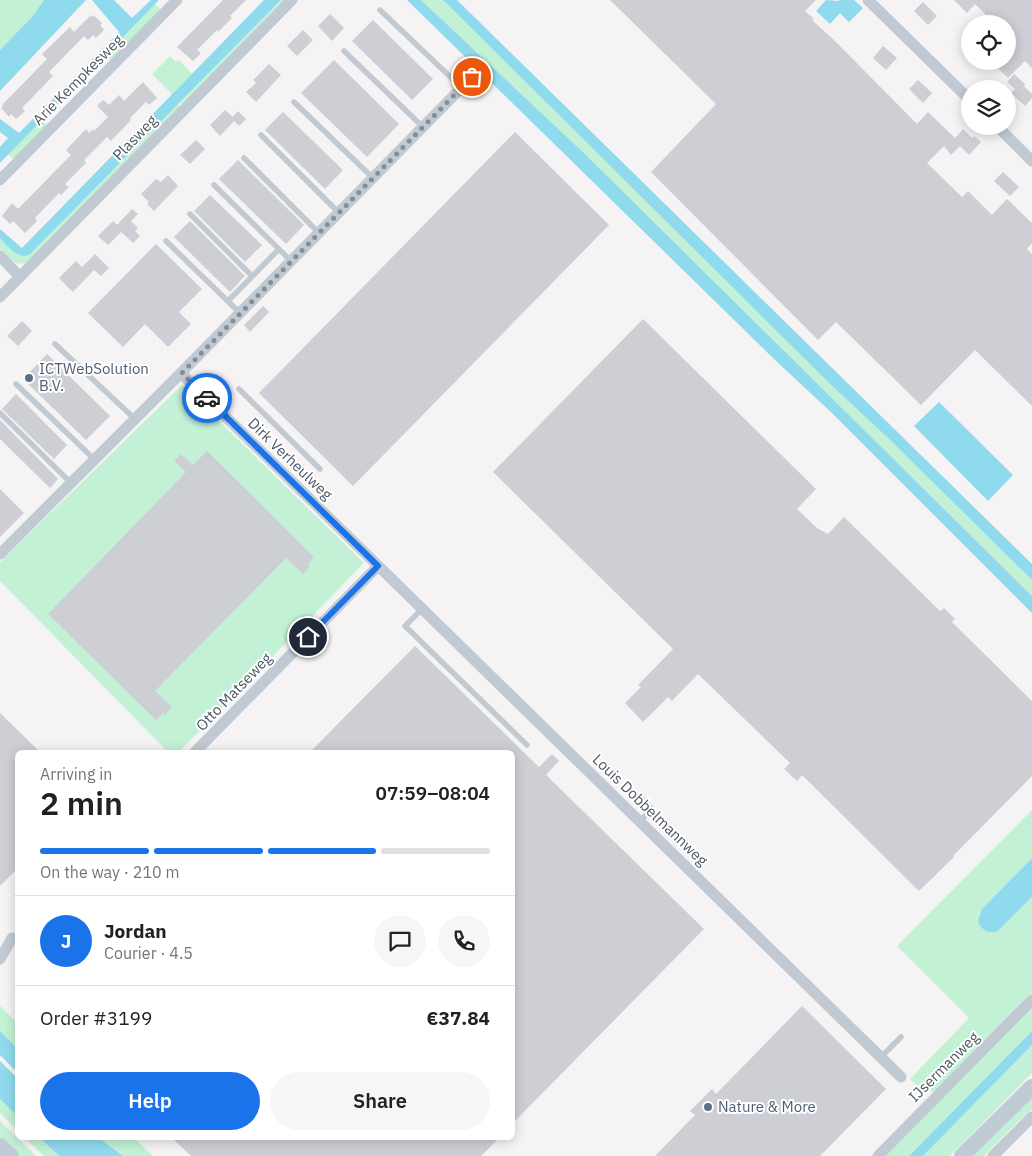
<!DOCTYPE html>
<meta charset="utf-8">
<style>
:root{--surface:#fff;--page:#f6f6f6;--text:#202124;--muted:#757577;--line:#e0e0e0;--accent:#1a73e8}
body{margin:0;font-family:"IBM Plex Sans",sans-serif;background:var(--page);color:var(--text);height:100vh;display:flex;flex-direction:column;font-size:19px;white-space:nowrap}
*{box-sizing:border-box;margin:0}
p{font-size:16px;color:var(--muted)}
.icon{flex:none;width:28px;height:28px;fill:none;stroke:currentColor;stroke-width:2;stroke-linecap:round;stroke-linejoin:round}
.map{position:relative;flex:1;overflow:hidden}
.sheet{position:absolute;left:15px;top:750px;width:500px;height:390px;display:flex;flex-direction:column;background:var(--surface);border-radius:8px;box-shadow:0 2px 12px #0003}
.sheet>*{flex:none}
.fabs{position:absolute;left:961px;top:15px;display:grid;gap:10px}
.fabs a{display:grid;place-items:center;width:55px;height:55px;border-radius:50%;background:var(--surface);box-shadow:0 2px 12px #0003;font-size:25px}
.pin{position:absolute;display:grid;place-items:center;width:42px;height:42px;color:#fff;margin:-21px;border:2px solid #fff;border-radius:50%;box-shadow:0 1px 5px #0007}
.courier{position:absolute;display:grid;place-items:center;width:50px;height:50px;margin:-25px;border:4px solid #1a73e8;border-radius:50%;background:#fff;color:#222;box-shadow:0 1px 6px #0007}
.headline em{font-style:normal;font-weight:600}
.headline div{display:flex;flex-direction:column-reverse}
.headline{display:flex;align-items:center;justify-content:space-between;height:85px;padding:0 25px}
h1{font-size:32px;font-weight:600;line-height:38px}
.bar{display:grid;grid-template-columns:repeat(4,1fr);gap:8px 5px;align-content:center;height:60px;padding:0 25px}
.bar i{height:6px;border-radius:4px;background:var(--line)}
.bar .active{background:var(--accent)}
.bar p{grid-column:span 4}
.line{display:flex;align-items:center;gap:12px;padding:0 25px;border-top:1px solid var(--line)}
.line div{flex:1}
.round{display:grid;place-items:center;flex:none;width:52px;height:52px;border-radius:26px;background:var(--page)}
.cta{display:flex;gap:10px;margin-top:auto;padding:10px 25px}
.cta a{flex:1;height:58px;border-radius:30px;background:var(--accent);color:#fff;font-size:20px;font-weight:600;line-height:58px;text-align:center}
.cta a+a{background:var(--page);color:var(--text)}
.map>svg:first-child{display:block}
</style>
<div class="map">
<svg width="1032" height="1156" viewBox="0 0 1032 1156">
<rect width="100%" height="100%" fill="#f5f3f3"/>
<g fill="#c3f1d5">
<path d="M0,0H44L32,17L0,50Z"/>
<path d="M281,0H287L183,106L180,103Z"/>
<path d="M421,0H443L829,383L888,438L1032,580V596L585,154Z"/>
<path d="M155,4L161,10L111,61L105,55Z"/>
<path d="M170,56L176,62L179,60L192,74L172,94L152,74Z"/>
<path d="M178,104L181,107L29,262C15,268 9,258 0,249V238L19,255L35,249Z"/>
<path d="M42,120L48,126L14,160L8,154Z"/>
<path d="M182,385L364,563L179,752H168L0,581V562Z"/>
<path d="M1032,810V858L981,910L978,917L998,931L1032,897V994L939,1089C926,1096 919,1088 910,1079L969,1018L897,946Z"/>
<path d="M0,1006L17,1023V1048L0,1031Z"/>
<path d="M1032,1006V1031L909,1156H884Z"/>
<path d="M1032,1045V1073L950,1156H923Z"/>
<path d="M1032,1091V1110L1022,1118L984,1156H968Z"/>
<path d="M0,1099L17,1116V1130L0,1113Z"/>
<path d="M0,1121L36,1156H19L0,1137Z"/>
<path d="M25,1138H40L59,1156H44Z"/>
<path d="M99,1138H134L153,1156H123Z"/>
</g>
<g fill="#90daee">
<path d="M44,0H86L0,91V50L32,17Z"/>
<path d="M92,0H114L132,18L151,0H159L0,163V147L8,138L0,132V119L19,133L119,32Z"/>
<path d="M264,0H281L30,254C18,261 8,246 0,238V229L22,248Z"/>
<path d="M407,0H421L585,154L1032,596V613L834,415L775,360Z"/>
<path d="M443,0H457L1032,564V580L888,438L829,383Z"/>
<path d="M826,0L838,1L840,0H854L863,8L849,22L840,13L830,24L816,11Z"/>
<path d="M939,402L1013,475L988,501L914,426Z"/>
<path d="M1032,858V897L998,931C988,934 981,930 978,921L981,910Z"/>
<path d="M0,1031L17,1048V1072L0,1055Z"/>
<path d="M1032,1031V1045L923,1156H909Z"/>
<path d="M0,1061L17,1078V1116L0,1099Z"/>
<path d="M40,1138H99L123,1156H59Z"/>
</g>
<g fill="#cdcfd5">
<path d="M223,0H246L230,16L232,18L218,32L217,30L197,50L201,53L193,61L177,47Z"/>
<path d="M610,0H816L805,11L814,19L812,20L834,40L917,124L928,112L955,138L963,129L972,138L974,136L981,142L969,155L960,146L951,155L944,146L927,163L962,197L968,191L992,215L1007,199L1032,223V243L1027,249L1032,254V406L975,350L921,405L836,322L818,340L651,172L716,104Z"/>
<path d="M954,0H1032V68L1025,61L1008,78L990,61H1008V24H995L975,4L967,13Z"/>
<path d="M923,2L937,16L928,25L914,11Z"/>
<path d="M330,14L344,28L332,41L318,26Z"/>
<path d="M93,15L102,23L100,25L104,30L96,38L93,35L88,40L84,36L49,72L53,76L22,108L25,111L16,119L11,114L9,117L1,108L3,106L2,105L47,59L42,54L70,27L74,32L90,16L91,17Z"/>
<path d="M373,20L433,79L412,100L352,41Z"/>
<path d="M303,30L313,40L297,56L287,46Z"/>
<path d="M883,46L897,58L886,70L873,58Z"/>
<path d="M334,60L399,124L367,157L301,93Z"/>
<path d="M269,64L281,75L256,102L246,92L256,83L253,80Z"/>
<path d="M1014,74L1025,84L1024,86L1032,94V98L1025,106L1011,93L1015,89L1007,82Z"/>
<path d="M918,80L932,93L923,103L909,89Z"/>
<path d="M143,82L157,98L149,105L146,102L130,118L131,120L111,141L107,137L84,160L86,163L65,184L69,187L61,195L59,193L35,218L37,221L25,233L13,221L10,224L2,216L12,203L18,209L63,163L71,155L66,150L86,129L89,133L93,129L94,131L108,117L97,106L103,100L109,105L119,95L124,101Z"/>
<path d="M225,110L233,117L238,111L246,119L239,126L234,121L220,136L210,125Z"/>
<path d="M283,112L343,170L325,189L265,130Z"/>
<path d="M515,132L609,225L353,486L259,393Z"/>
<path d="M196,140L205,149L190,164L180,155Z"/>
<path d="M238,160L304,225L286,244L219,179Z"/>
<path d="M1003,172L1019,187L1010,196L994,181Z"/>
<path d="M168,175L178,186L154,211L147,204L149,202L141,194L156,179L161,182Z"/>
<path d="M210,195L262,245L245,262L194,211Z"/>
<path d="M132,209L138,214L131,221L138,228L135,231L140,236L133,243L121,232L108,245L98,236L113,221L117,225Z"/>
<path d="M190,221L245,276L230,292L174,237Z"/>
<path d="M156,244L202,289L179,312L191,324L168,347L145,324L123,347L88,313Z"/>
<path d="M95,254L109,268L101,276L94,270L73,292L59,278L76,261L82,267Z"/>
<path d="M263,306L269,312L250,332L244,325Z"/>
<path d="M643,319L816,489L797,509L817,528L828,534L844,517L940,611L944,608L955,619L952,622L1032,701V776L953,856L954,857L919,891L802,775L797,781L784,769L790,763L698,674L672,701L668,697L643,722L625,703L641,687L638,685L673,649L493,472Z"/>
<path d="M22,321L32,331L18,346L7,336Z"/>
<path d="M47,354L110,416L86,440L23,379Z"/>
<path d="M16,394L67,445L54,459L2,409Z"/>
<path d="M0,420L58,479L50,488L0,439Z"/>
<path d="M207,451L314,557L308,564L310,566L303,574L286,558L155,691L172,707L165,715L163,713L156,720L48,614L186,472L174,461L181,454L193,465Z"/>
<path d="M0,489L24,513L0,537Z"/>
<path d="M415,646L539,767L552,754L559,761L546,775L704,929L512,1124V752H310Z"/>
<path d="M0,713L40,752H18V868L0,886Z"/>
<path d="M802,1006L886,1089L820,1156H655L695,1115L690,1111L712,1089L716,1094Z"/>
<path d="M172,1138H499L481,1156H191Z"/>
</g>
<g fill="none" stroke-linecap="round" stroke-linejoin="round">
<g stroke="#c1cad2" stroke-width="5.5">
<path d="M380,10L462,88"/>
<path d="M344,51L423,127"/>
<path d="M294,102L373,178"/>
<path d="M261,135L339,213"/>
<path d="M244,158L319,233"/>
<path d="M214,185L291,261"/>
<path d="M190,214L252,276"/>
<path d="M166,241L240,313"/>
<path d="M228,301L279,249"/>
<path d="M55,344L135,419"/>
<path d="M16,384L95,460"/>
<path d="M239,389L320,469"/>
<path d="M0,413L71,483"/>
<path d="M422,609L405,626L527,745"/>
<path d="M639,796L651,808L640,822"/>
<path d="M881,1057L901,1037"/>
</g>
<g stroke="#c1cad2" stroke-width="11">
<path d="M868,0L970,100"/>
<path d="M997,126L1032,161"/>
<path d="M0,180L177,0"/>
<path d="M0,256L20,277"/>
<path d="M0,297L292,0"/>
<path d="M181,373L901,1077"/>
<path d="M0,554L181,373L472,77"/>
<path d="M195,752L378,566"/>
<path d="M0,959L12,938"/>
<path d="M878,1156L1032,1000"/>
<path d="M993,1156L1032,1117"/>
</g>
<g stroke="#c1cbd6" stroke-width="16">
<path d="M0,1146L11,1156"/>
<path d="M962,1156L1032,1087"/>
</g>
</g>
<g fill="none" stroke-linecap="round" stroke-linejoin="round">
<path stroke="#868d94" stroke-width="5" stroke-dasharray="0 9" d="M207,398L182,373L472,77"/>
<path stroke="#1a73e8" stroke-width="6" d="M207,398L378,566L308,637"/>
</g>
<g fill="#5c6f8a" stroke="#fff" stroke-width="2">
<circle cx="29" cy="378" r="5"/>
<circle cx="708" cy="1107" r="5"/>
</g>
<g text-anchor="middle" stroke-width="4" stroke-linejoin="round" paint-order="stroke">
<g font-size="15" fill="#4a5661" stroke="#fff">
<text transform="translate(78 80) rotate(-45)" y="5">Arie Kempkesweg</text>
<text transform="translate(135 138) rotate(-46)" y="5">Plasweg</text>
<text transform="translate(290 459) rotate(44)" y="5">Dirk Verheulweg</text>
<text transform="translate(234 692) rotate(-46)" y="5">Otto Matseweg</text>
<text transform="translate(650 810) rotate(44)" y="5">Louis Dobbelmannweg</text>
<text transform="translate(944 1067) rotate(-45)" y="5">IJsermanweg</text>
</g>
<g font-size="15" fill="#4e5e75" stroke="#fff" text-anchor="start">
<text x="39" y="374">ICTWebSolution<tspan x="39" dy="17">B.V.</tspan></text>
<text x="718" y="1112">Nature &amp; More</text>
</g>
</g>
</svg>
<div class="fabs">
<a><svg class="icon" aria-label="locate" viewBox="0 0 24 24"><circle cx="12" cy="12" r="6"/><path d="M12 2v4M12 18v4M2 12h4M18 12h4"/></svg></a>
<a><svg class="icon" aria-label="layers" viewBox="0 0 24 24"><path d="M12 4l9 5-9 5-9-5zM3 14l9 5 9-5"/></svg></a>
</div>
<div class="pin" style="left:472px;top:77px;background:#ea580c"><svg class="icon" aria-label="bag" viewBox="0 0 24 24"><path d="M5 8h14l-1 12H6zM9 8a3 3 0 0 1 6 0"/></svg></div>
<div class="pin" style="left:308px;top:637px;background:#1f2937"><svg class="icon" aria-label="home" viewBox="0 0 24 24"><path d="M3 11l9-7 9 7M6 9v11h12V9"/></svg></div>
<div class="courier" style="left:207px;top:398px"><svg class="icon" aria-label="car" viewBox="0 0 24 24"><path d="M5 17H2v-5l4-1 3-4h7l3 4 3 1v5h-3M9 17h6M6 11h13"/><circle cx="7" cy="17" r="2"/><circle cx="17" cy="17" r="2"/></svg></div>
<section class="sheet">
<div class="headline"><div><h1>2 min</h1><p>Arriving in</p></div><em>07:59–08:04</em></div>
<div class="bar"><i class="active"></i><i class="active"></i><i class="active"></i><i></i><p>On the way · 210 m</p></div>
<div class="line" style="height:90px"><b class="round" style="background:var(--accent);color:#fff">J</b><div><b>Jordan</b><p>Courier · 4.5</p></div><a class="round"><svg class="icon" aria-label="chat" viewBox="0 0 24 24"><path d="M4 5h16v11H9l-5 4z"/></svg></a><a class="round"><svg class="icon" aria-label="phone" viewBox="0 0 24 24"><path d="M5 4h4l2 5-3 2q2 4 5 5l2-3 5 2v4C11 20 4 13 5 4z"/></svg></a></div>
<div class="line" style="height:65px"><div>Order #3199</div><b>€37.84</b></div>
<div class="cta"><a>Help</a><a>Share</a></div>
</section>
</div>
